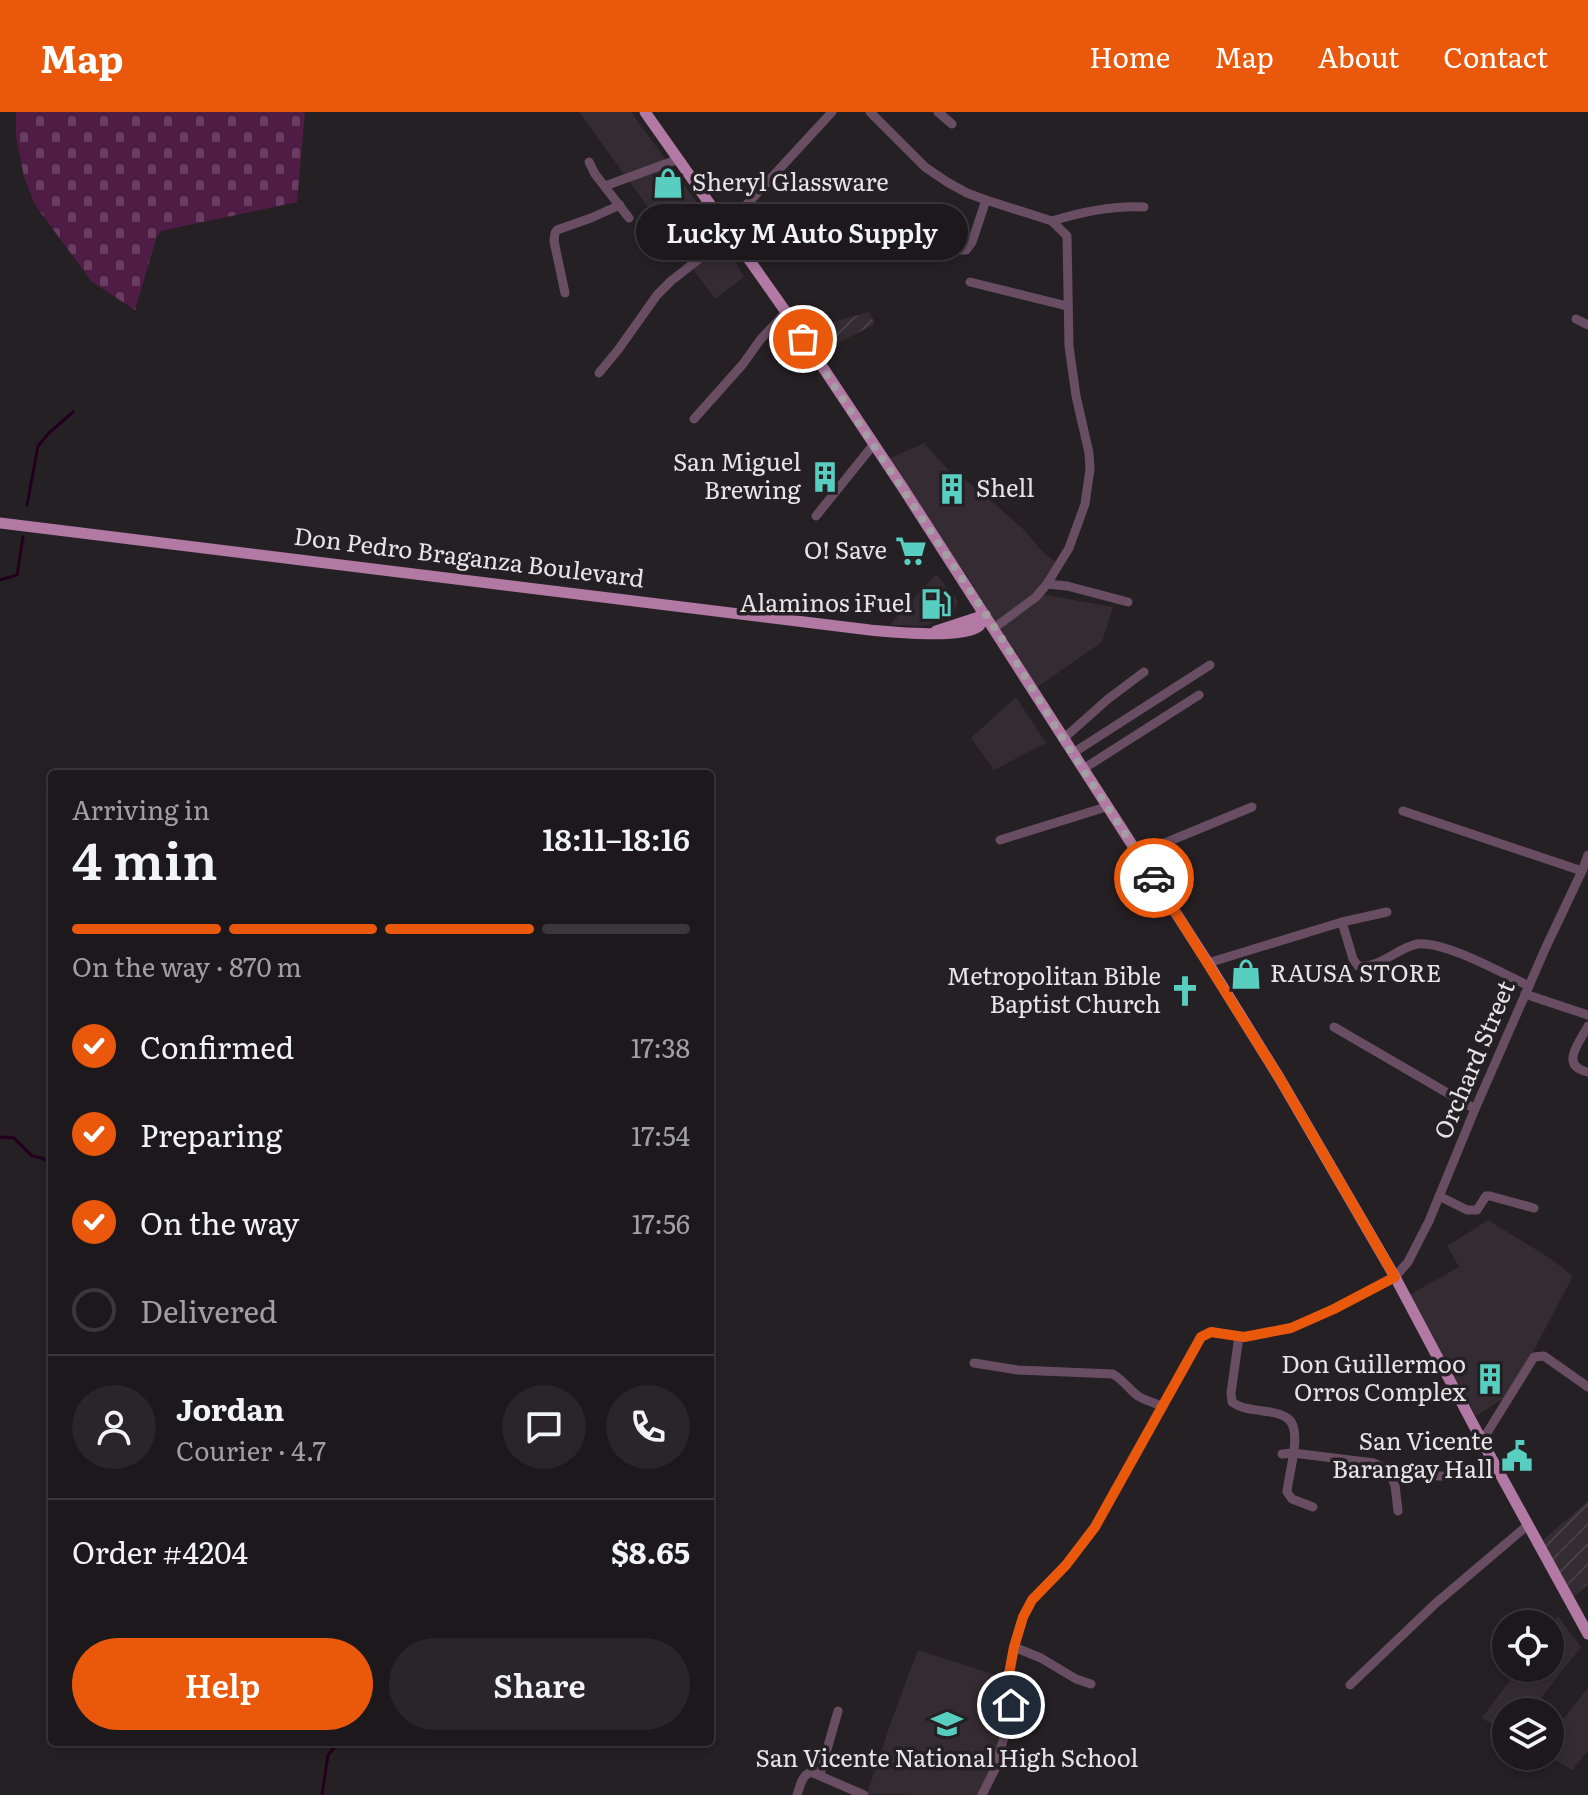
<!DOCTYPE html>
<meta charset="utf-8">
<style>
:root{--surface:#1c181b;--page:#292528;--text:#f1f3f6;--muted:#a0a0a3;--line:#3a373a;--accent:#ea580c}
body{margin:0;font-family:Literata,serif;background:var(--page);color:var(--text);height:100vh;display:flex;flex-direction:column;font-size:30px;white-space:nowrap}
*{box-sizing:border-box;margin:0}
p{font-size:26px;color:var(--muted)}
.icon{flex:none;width:44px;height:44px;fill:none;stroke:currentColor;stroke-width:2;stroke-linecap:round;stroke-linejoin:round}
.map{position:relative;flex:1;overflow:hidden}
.side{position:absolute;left:48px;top:658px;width:666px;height:976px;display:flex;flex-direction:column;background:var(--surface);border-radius:8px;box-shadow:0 4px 12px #0003,0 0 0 2px var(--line)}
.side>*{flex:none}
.fabs{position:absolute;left:1492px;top:1498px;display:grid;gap:16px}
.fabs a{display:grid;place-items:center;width:72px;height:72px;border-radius:50%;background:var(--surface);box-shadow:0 4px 12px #0003,0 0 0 2px var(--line);font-size:40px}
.pin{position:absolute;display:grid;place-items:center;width:68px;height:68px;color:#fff;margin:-34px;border:4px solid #fff;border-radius:50%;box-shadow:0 2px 8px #0007}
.courier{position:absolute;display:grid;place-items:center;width:80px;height:80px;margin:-40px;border:6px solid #ea580c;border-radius:50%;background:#fff;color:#222;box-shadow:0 2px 10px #0007}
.bubble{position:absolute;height:56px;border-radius:28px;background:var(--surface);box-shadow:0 4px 12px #0003,0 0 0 2px var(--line);font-size:26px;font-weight:600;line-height:56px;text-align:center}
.summary em{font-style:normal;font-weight:600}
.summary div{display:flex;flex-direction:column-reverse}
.summary{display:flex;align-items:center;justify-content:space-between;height:136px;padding:0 24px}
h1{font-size:52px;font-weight:600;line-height:60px}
.bar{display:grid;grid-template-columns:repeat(4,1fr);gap:12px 8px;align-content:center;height:96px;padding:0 24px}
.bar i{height:10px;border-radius:6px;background:var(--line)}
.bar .selected{background:var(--accent)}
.bar p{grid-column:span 4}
.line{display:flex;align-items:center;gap:20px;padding:0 24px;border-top:2px solid var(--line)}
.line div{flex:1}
.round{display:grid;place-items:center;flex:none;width:84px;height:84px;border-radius:42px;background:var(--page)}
ol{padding:0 24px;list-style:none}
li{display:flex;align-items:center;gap:24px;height:88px}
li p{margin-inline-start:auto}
li .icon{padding:8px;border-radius:50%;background:var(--accent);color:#fff;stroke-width:4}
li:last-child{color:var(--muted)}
li i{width:44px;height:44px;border:4px solid var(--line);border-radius:50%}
.primary-button{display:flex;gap:16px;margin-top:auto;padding:16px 24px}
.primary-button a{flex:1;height:92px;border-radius:48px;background:var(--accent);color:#fff;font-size:32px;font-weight:600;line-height:92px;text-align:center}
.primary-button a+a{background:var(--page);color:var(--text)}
header{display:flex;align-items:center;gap:48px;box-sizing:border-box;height:112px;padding:0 40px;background:var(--accent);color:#fff}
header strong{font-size:38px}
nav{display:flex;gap:44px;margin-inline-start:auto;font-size:28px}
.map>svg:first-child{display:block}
</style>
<header>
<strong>Map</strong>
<nav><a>Home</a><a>Map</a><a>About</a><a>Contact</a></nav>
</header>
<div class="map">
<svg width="1588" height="1683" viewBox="0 0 1588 1683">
<defs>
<pattern id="industrial-furrows" width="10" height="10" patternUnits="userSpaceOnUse" patternTransform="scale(2)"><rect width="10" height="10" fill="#342c32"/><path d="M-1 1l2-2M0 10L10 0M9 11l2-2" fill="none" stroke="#484046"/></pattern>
<pattern id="cemetery-stones" width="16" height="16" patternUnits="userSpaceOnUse" patternTransform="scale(2)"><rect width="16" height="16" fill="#4f1c46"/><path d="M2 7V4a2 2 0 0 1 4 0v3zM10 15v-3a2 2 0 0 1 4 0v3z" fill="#683d61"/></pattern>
</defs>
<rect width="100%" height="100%" fill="#252024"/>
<g fill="#342c32">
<path d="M579,0H631L719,121L744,165L715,187Z"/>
<path d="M924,331L954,364L958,362L997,394L1022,416L1044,441L1056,450L1041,476L1045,483L1113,495L1102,530L1036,576L964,459L942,430L917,387L888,347Z"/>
<path d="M936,462L958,489L956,496L952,502L946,507L923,514L890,513Z"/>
<path d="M1016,585L1046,631L994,658L971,626Z"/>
<path d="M1488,1108L1551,1147L1573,1164L1525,1255L1504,1286L1476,1304L1409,1183L1459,1155L1447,1134Z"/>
<path d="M1558,1504L1581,1535L1530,1600H1506V1621L1482,1606L1519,1556H1550V1515Z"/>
<path d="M918,1538L999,1564L1006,1568L1007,1583L1004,1613L987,1666L979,1683L867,1682L891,1610Z"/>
<path d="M1588,1576V1639L1572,1658L1549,1644L1550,1624Z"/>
</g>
<g fill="url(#industrial-furrows)">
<path d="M869,200L875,212L822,239L810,216Z"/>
<path d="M1588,1389V1472L1572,1486L1542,1429Z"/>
</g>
<path fill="url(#cemetery-stones)" d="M16,0H305L297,90L161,119L157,124L135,198L92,170L35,93L24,65L16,24Z"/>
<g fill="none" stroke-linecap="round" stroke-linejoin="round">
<g stroke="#22001d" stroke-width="3">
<path d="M27,393L38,334L49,321L73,300"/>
<path d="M0,468L17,463L23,425"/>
<path d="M0,1025L14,1026L32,1044L42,1046L52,1052"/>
<path d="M322,1683L328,1643L339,1630"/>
</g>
<g stroke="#694e63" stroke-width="9">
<path d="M870,0L925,55L947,70L967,81L986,88L1052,109L1067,124L1069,234L1076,284L1089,341L1090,357L1085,392L1069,436L1047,472L1036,485L994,516"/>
<path d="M938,0L952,12"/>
<path d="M589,50L595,62L629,106"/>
<path d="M605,74L679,47"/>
<path d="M1052,109C1081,100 1113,93 1144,95"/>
<path d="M726,115L832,0"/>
<path d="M930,130L957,138H966L972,130L986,88"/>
<path d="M970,170L1067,194"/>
<path d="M565,181L554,129L555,121L557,118L591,106L620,93"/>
<path d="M1576,207L1588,213"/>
<path d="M599,261L618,238L657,183L671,169L731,122"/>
<path d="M694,307L743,252L760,228L786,200"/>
<path d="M816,404L874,332"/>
<path d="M1047,472L1067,474L1128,490"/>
<path d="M1063,627L1108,587L1144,560"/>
<path d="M1073,641L1210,553"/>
<path d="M1083,657L1199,583"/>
<path d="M1403,699L1582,759"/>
<path d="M1000,728L1106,695"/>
<path d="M1138,742L1252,695"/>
<path d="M1342,810L1353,847L1358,854C1379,857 1397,836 1417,832C1443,828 1504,862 1529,874"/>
<path d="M1208,851L1342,810L1387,800"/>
<path d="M1525,882L1588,903"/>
<path d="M1588,914C1579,931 1559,954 1588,960"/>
<path d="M1334,915L1475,997"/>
<path d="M1439,1084L1467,1098H1477L1486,1084H1490L1534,1096"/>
<path d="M1239,1224L1231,1281L1232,1290C1241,1297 1252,1297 1263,1299C1270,1300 1281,1301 1287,1306C1304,1316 1288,1363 1287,1380L1292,1387L1313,1395"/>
<path d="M974,1251L1018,1258L1113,1262C1123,1268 1129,1277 1138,1284C1146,1289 1154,1291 1163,1294"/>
<path d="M1482,1329L1534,1245L1544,1244L1588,1275"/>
<path d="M1282,1342L1293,1341L1374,1351L1388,1358L1439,1364H1459L1498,1358"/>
<path d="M1388,1358L1395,1373L1398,1399"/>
<path d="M1014,1535L1041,1546L1076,1567L1091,1572"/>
<path d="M1350,1573L1436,1491L1528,1413"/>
<path d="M820,1662L838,1599"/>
<path d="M797,1683C800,1674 802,1663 811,1660L864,1683"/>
<path d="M982,1683L995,1657L1008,1611L1011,1593L1009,1562L1014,1535L1023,1505L1032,1488L1066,1453L1095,1415L1201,1225L1211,1220L1244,1225L1291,1216L1334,1197L1395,1165L1408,1150L1429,1109L1475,997L1546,835L1582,759L1588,743"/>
</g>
<g stroke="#b179a4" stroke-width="11">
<path d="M645,0L786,200L903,376L1208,851L1280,967L1395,1165L1482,1329L1588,1522"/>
<path d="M0,411L870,518C892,520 964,527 979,514C981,512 984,506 985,503"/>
<path d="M936,519L985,503"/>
</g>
</g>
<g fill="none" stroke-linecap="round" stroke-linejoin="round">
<path stroke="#a39fa2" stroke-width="8" stroke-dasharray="0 14.4" d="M803,227L1000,524L1063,627L1154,766"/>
<path stroke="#ea580c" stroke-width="10" d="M1011,1593L1009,1562L1014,1535L1023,1505L1032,1488L1066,1453L1095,1415L1201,1225L1211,1220L1244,1225L1291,1216L1334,1197L1395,1165L1280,967L1154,766"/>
</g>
<defs>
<symbol id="shop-bare" viewBox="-9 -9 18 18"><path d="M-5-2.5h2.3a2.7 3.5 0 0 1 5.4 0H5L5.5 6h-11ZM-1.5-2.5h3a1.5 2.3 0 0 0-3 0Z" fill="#58cec0" stroke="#252024" stroke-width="2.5" paint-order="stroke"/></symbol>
<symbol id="building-bare" viewBox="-9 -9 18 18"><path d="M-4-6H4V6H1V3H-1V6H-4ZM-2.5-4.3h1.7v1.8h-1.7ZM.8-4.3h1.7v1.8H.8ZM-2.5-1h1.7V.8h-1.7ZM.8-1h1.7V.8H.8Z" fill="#58cec0" stroke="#252024" stroke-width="2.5" paint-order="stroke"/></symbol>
<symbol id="supermarket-bare" viewBox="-9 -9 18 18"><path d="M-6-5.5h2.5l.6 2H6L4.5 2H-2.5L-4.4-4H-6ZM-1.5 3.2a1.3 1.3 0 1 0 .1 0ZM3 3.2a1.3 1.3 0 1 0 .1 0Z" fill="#58cec0" stroke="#252024" stroke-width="2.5" paint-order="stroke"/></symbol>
<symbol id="fuel-bare" viewBox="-9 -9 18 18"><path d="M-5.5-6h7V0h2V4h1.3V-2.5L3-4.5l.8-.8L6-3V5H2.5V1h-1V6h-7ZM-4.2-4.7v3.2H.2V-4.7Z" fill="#58cec0" stroke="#252024" stroke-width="2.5" paint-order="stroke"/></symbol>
<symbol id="church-bare" viewBox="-9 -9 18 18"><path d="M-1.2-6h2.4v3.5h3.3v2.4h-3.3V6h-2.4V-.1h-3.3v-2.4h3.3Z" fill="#58cec0" stroke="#252024" stroke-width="2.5" paint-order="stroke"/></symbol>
<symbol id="civic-bare" viewBox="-9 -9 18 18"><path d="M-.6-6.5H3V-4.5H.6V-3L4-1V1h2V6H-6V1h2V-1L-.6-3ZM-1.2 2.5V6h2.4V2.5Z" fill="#58cec0" stroke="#252024" stroke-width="2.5" paint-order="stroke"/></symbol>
<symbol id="school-bare" viewBox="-9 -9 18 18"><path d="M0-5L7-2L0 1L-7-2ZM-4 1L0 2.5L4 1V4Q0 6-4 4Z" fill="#58cec0" stroke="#252024" stroke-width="2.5" paint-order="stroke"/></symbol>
</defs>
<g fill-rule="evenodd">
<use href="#shop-bare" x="646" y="49" width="44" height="44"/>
<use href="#building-bare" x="803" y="343" width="44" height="44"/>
<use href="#building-bare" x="930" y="355" width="44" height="44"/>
<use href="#supermarket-bare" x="889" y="417" width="44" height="44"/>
<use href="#fuel-bare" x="914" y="470" width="44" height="44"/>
<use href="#shop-bare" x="1224" y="840" width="44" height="44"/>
<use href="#church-bare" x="1163" y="857" width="44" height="44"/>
<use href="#building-bare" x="1468" y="1245" width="44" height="44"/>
<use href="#civic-bare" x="1495" y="1322" width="44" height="44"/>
<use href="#school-bare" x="925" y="1590" width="44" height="44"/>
</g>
<g text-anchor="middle" stroke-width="7" stroke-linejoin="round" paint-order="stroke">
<g font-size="24" fill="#e7e4e6" stroke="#252024" text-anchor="end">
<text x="692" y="79" text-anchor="start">Sheryl Glassware</text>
<text x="801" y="359">San Miguel<tspan x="801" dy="28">Brewing</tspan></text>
<text x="976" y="385" text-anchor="start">Shell</text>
<text x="887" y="447">O! Save</text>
<text x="912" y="500">Alaminos iFuel</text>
<text x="1270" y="870" text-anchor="start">RAUSA STORE</text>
<text x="1161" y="873">Metropolitan Bible<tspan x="1161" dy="28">Baptist Church</tspan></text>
<text x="1466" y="1261">Don Guillermoo<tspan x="1466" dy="28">Orros Complex</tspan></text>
<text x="1493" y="1338">San Vicente<tspan x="1493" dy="28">Barangay Hall</tspan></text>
<text x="947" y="1655" text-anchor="middle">San Vicente National High School</text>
</g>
<g font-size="24" fill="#e7e4e6" stroke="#252024">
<text transform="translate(469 446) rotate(7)" y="8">Don Pedro Braganza Boulevard</text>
<text transform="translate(1475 948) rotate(-67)" y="8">Orchard Street</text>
</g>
</g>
</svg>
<div class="fabs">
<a><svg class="icon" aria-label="locate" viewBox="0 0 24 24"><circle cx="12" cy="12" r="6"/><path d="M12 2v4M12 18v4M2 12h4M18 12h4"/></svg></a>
<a><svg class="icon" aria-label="layers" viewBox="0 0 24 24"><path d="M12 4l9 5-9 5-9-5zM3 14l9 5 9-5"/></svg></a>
</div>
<div class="pin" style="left:803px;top:227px;background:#ea580c"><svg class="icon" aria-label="bag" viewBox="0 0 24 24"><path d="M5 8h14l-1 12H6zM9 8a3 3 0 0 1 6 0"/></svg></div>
<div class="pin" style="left:1011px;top:1593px;background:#1f2937"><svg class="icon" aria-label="home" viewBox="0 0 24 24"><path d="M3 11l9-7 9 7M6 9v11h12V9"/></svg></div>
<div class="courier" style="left:1154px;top:766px"><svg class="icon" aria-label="car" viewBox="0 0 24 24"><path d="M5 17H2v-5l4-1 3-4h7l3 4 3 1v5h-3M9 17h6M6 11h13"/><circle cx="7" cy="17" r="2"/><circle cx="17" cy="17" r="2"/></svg></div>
<div class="bubble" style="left:636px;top:92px;width:332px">Lucky M Auto Supply</div>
<section class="side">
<div class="summary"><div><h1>4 min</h1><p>Arriving in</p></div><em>18:11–18:16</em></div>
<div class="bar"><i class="selected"></i><i class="selected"></i><i class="selected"></i><i></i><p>On the way · 870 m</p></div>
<ol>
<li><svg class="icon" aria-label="check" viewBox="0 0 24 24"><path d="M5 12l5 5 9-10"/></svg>Confirmed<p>17:38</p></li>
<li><svg class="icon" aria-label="check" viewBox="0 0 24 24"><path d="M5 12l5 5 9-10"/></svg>Preparing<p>17:54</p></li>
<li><svg class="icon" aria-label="check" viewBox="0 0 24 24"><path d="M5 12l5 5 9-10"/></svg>On the way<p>17:56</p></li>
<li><i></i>Delivered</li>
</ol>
<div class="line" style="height:144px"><a class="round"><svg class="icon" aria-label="person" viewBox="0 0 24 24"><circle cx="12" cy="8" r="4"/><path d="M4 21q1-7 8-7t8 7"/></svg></a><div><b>Jordan</b><p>Courier · 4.7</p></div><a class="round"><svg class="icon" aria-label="chat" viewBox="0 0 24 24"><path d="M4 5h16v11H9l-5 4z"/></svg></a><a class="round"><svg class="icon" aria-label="phone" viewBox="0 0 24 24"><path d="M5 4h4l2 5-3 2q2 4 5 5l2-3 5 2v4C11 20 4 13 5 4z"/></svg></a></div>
<div class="line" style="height:104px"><div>Order #4204</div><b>$8.65</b></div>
<div class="primary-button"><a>Help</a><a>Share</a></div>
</section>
</div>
